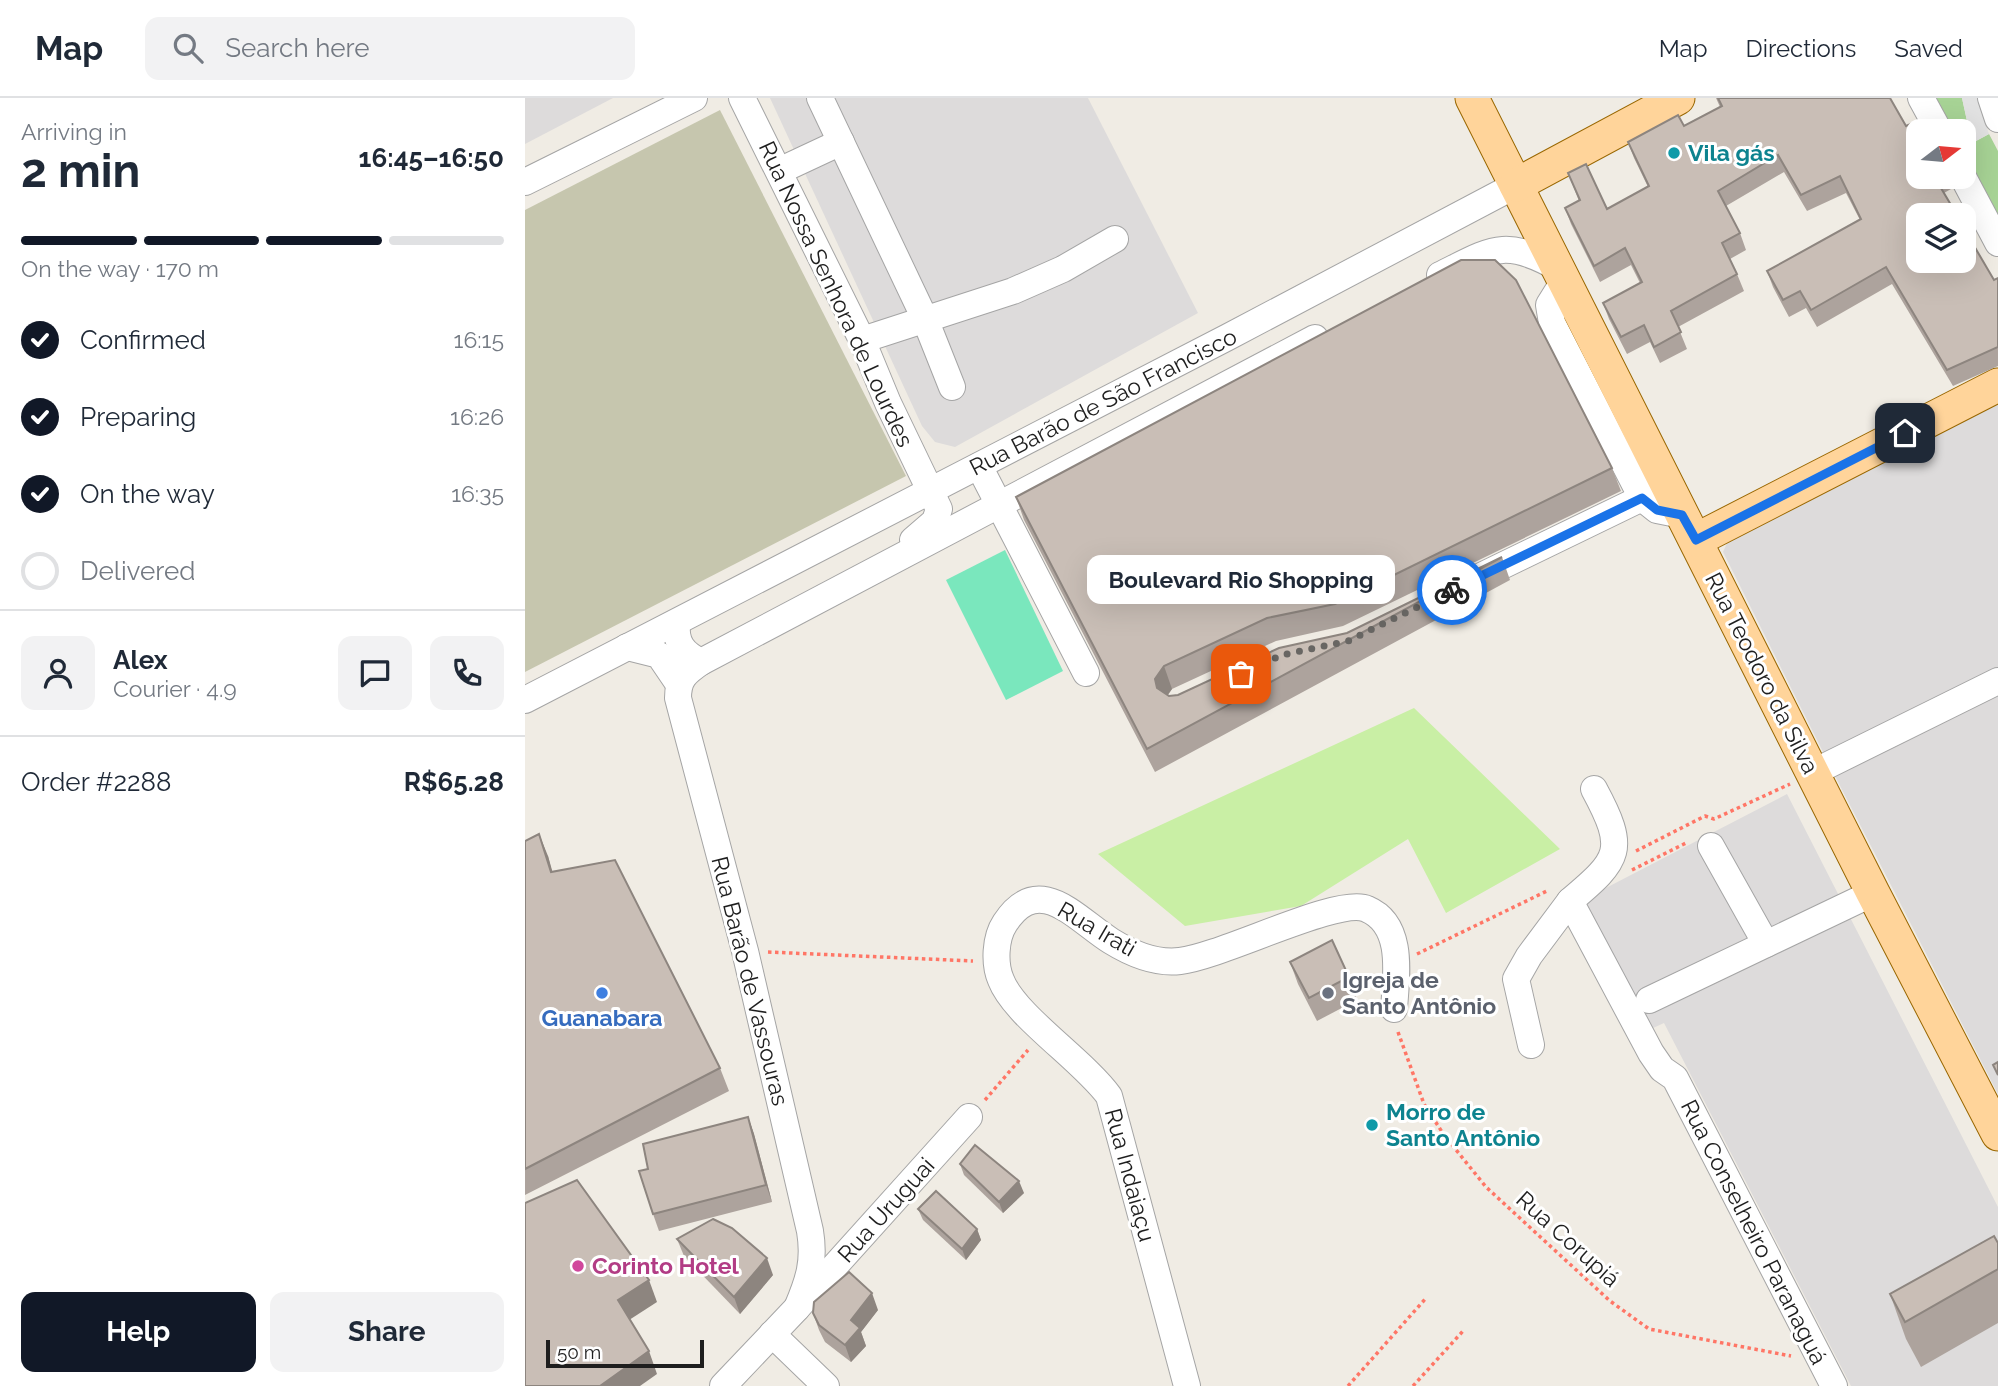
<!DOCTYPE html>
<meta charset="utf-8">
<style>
:root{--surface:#fff;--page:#f2f2f3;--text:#1f2937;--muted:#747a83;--line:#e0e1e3;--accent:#111827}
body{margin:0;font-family:Raleway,sans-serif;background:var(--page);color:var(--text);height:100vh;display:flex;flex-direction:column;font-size:26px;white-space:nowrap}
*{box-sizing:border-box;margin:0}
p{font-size:23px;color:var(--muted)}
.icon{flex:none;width:38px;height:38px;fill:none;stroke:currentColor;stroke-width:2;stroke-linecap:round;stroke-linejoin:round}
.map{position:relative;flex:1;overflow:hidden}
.panel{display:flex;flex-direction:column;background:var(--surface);width:525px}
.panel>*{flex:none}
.needle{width:46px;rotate:74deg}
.controls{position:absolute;left:1381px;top:21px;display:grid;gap:14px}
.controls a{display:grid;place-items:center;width:70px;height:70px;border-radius:14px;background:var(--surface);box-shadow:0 7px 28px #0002;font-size:35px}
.scale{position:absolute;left:21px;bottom:18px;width:158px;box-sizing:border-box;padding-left:7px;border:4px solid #1e1e1e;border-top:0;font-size:19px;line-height:24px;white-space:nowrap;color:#1e1e1e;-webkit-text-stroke:5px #fff;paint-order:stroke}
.pin{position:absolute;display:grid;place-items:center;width:60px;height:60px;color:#fff;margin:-30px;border-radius:14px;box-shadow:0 4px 10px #0006}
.courier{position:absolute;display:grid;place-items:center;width:70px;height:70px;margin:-35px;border:5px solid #1a73e8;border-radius:50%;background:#fff;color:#222;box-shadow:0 2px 9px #0007}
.bubble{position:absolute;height:49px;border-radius:14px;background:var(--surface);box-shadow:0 7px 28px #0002;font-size:23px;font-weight:700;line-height:49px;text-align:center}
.head em{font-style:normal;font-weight:700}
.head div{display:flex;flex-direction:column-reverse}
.head{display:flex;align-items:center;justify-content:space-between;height:119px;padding:0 21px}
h1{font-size:46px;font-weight:700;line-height:52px}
.bar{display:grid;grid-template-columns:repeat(4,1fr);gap:10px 7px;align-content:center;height:84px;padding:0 21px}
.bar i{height:9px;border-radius:5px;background:var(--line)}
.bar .active{background:var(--accent)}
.bar p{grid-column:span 4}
.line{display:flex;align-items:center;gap:18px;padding:0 21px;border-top:2px solid var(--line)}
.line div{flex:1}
.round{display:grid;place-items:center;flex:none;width:74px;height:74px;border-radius:14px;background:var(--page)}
ol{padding:0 21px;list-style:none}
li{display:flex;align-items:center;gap:21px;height:77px}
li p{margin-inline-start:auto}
li .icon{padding:7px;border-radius:50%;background:var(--accent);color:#fff;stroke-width:4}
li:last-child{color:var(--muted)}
li i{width:38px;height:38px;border:4px solid var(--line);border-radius:50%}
.cta{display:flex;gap:14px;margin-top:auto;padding:14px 21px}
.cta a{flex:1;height:80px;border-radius:14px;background:var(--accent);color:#fff;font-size:28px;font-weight:700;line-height:80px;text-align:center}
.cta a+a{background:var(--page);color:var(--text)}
header{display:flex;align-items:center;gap:42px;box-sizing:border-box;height:98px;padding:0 35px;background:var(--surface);border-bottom:2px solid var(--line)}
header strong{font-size:33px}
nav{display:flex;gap:38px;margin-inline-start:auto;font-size:24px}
.search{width:490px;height:63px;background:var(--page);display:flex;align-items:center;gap:18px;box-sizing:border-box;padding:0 24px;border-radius:14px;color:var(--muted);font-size:26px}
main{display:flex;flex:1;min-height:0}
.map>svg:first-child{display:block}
</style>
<header>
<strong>Map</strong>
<div class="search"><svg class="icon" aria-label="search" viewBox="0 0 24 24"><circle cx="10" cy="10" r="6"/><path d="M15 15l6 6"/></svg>Search here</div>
<nav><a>Map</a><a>Directions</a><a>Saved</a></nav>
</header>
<main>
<section class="panel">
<div class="head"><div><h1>2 min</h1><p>Arriving in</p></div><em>16:45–16:50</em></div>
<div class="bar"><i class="active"></i><i class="active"></i><i class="active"></i><i></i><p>On the way · 170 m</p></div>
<ol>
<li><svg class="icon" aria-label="check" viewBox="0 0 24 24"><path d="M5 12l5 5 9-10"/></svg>Confirmed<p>16:15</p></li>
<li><svg class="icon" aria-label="check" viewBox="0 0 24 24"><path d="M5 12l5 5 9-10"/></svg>Preparing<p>16:26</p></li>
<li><svg class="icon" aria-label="check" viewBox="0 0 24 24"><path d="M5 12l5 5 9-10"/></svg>On the way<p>16:35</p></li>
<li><i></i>Delivered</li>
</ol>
<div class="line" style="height:126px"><a class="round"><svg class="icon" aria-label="person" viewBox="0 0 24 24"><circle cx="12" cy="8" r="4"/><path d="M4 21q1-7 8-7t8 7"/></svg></a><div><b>Alex</b><p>Courier · 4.9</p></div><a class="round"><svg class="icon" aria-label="chat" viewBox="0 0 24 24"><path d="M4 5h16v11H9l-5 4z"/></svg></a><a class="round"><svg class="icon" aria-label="phone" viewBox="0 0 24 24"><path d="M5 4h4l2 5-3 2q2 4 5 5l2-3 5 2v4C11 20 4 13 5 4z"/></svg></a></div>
<div class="line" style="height:91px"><div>Order #2288</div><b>R$65.28</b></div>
<div class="cta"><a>Help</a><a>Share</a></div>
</section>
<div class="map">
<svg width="1473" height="1288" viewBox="0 0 1473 1288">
<rect width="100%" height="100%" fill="#f0ece4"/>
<g fill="#dddbdb">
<path d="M0,0H88L0,46Z"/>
<path d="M245,0H563L673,215L430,349L410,344L397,328Z"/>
<path d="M1473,301V571L1299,656L1198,454L1202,445Z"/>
<path d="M1473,594V996L1309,676Z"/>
<path d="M1262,696L1473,1109V1288H1326L1139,925L1115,936L1048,807Z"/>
</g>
<path fill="#c6c6ae" d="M195,12L381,378L0,574V112Z"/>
<path fill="#c9efa5" d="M889,610L1035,751L921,815L883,741L776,808L660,828L573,756Z"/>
<path fill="#a7d395" d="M1403,0H1437L1442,23L1451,43L1464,36L1473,53V130L1439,66L1438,33H1421Z"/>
<path fill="#7ae7bd" d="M480,452L538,573L481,602L421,482Z"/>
<path fill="#e2e2e2" d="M1437,0H1452L1464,36L1451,43L1442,23Z"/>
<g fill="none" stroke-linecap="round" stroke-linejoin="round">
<defs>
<g id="minor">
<path d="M217,0L337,242L363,305L414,411L410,423L388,442"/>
<path d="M295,0L400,221L427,289"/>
<path d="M1396,0L1414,33"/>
<path d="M1466,0L1473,21"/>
<path d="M254,73L316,44"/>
<path d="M1438,79L1473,145"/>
<path d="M0,84L169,0"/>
<path d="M915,177C966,152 979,139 1033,170"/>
<path d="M1039,183L1024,207L1027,225L1117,400L1132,412L1157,417"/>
<path d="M337,242L488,193L538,171L590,141"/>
<path d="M454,368L561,575"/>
<path d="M948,482L1117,400"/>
<path d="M152,525C150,545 158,555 176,564"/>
<path d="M102,549L134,557L153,585"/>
<path d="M0,602L703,239L991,87"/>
<path d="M1287,675L1473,583"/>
<path d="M1069,691C1102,752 1095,761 1045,803L1126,955L1137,971L1150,980L1309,1288"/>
<path d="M1186,748L1241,846"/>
<path d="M1124,902L1348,795"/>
<path d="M1006,947L991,881L1004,858L1045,803"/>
<path d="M272,1210C284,1182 290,1163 285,1133L220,853L153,600C153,581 160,575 176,564L790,240"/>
<path d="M247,1236L301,1288"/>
<path d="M198,1288L272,1210L444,1019"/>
<path d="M662,1288L584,998C558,962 490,918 476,882C469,866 470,840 480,825C514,773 551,821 586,843C607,856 630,866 655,863C698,858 814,798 842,811C880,827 871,879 869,911"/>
</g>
<g id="major">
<path d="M947,0L1348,795L1473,1036"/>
<path d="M991,87L1153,0"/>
<path d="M1171,442L1473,287"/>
</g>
</defs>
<use href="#minor" stroke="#a5a5a5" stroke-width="28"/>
<use href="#major" stroke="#996700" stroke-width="35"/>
<g stroke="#ff7666" stroke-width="3.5" stroke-dasharray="3.5 3.5" stroke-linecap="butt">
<path d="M1111,753L1180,718L1189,721L1265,686"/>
<path d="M1107,772L1163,744"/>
<path d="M243,854L448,863"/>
<path d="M892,856L1024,792"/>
<path d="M873,934L899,1006L919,1037L961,1089L1085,1203L1124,1231L1266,1258"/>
<path d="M460,1002L503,952"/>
<path d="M823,1288L902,1199"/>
<path d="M888,1288L938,1233"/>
</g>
<use href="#minor" stroke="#fff" stroke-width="26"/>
<use href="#major" stroke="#ffd49a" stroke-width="33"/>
</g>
<g fill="#ada39d">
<path d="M1191,0H1365L1393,79H1421L1426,91L1419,95L1469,182L1473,180V268L1428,288L1367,186L1292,229L1281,210L1264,219L1248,189L1242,173L1335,122L1321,95L1282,113L1259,74L1201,108L1215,135L1221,152L1205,161L1212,176L1219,193L1153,229L1162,251L1135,265L1125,244L1102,256L1084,221L1078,205L1115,185L1106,167L1075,184L1046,126L1040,110L1054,103L1043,75L1082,111L1123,89L1109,60L1103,44L1159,28L1195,9Z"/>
<path d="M1087,370L1096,393L818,528L751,543L647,591L643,597L644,598L653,597L822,535L977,459L985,482L630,674L499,422L491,399Z"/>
<path d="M0,743L23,758L27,774L195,970L204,993L0,1097Z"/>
<path d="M765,864L824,879L832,902L792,923L773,886Z"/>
<path d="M223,1019L229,1036L247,1104L134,1133L128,1116L123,1071Z"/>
<path d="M435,1066L499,1095L478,1115L439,1077Z"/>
<path d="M393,1111L452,1131L456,1142L441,1162L398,1122Z"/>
<path d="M152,1141L248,1177L215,1216L159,1158Z"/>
<path d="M1473,1145V1225L1396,1269L1381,1241L1365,1196Z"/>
<path d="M353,1212L336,1234L341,1248L326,1264L300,1244L294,1232L288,1215Z"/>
</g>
<g fill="#8d857f">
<path d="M639,568L647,591L638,603L632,590L630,581Z"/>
<path d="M14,736L23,758L34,797L26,774Z"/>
<path d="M223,1019L229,1036L247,1104L241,1087Z"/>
<path d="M494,1083L499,1095L478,1115L474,1104Z"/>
<path d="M452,1131L456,1142L441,1162L437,1151Z"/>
<path d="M242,1160L248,1177L215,1216L209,1199Z"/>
<path d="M124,1182L132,1204L101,1224L93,1202Z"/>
<path d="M347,1195L353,1212L336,1234L341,1248L326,1264L320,1247L326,1222Z"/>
<path d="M124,1253L132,1276L115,1288H75Z"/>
</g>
<g fill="#c9beb6" stroke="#8d857f" stroke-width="2">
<path d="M1193,0H1365L1381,28L1388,25L1393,33V79H1413L1410,80L1432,117H1393V163H1438V129L1469,182L1473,180V249L1422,272L1361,169L1286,212L1275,193L1258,202L1242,173L1336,121L1315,78L1276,97L1253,57L1193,93L1215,135L1197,145L1212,176L1146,213L1156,234L1129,249L1119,227L1096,239L1078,205L1117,184L1100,150L1069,168L1040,110L1055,102L1043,75L1061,66L1082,111L1124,88L1103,44L1153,17L1159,28L1197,8Z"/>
<path d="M936,162H970L991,182L1087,370L810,506L742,520L639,568L630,581L632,590L644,598L653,597L754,550L822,535L977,459L622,651L491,399Z"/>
<path d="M14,736L26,774L90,762L195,970L0,1071V743Z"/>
<path d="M807,842L824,879L784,900L765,864Z"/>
<path d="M1473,964V977L1468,967Z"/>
<path d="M223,1019L241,1087L128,1116L114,1073L123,1071L118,1046Z"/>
<path d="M450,1047L494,1083L474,1104L435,1066Z"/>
<path d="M52,1082L124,1182L93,1202L124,1253L75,1288H0V1105Z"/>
<path d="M411,1093L452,1131L437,1151L393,1111Z"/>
<path d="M188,1121L207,1130L242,1160L209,1199L152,1141Z"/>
<path d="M1469,1138L1473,1145V1171L1380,1224L1365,1196Z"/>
<path d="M324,1174L347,1195L326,1222L335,1230L320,1247L294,1227L288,1215L289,1204Z"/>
</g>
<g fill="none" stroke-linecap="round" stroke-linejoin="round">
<path stroke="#686663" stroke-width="7" stroke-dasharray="0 12.6" d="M716,576L757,557L823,543L927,492"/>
<path stroke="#1a73e8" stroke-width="9" d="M927,492L1117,400L1132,412L1157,417L1171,442L1380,335"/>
</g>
<g fill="#0f9aa8" stroke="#fff" stroke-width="2.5">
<circle cx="1149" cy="55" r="7"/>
<circle cx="847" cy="1027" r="7"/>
</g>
<circle fill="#3f7fe0" stroke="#fff" stroke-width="2.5" cx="77" cy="895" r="7"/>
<circle fill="#6b7280" stroke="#fff" stroke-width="2.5" cx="803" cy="895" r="7"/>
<circle fill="#d1479c" stroke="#fff" stroke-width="2.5" cx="53" cy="1168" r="7"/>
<g text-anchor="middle" stroke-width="6" stroke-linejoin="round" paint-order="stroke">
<g font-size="23" font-weight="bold" fill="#0d838f" stroke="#fff" text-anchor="start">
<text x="1163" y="63">Vila gás</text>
<text x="861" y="1022">Morro de<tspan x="861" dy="26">Santo Antônio</tspan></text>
</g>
<g font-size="23" fill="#1e1e1e" stroke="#fff">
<text transform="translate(311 196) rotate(65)" y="8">Rua Nossa Senhora de Lourdes</text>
<text transform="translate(578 304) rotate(-27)" y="8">Rua Barão de São Francisco</text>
<text transform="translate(1237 575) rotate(63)" y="8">Rua Teodoro da Silva</text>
<text transform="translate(572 831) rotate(30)" y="8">Rua Irati</text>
<text transform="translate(225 883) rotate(76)" y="8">Rua Barão de Vassouras</text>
<text transform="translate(605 1077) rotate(75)" y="8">Rua Indaiaçu</text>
<text transform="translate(361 1112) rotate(-48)" y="8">Rua Uruguai</text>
<text transform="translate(1229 1134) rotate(63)" y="8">Rua Conselheiro Paranaguá</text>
<text transform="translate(1043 1141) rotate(42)" y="8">Rua Corupiá</text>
</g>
<g font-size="23" font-weight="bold" fill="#5b616d" stroke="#fff" text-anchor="start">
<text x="817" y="890">Igreja de<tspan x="817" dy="26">Santo Antônio</tspan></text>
</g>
<g font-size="23" font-weight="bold" fill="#366cbe" stroke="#fff">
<text x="77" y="928">Guanabara</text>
</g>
<g font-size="23" font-weight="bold" fill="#b23c85" stroke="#fff" text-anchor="start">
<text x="67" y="1176">Corinto Hotel</text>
</g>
</g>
</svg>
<div class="controls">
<a><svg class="needle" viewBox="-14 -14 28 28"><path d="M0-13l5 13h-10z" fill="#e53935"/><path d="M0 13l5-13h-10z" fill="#747a83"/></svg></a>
<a><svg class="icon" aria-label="layers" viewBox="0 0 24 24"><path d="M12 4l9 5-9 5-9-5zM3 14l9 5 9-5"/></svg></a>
</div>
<div class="scale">50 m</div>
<div class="pin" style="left:716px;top:576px;background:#ea580c"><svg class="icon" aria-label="bag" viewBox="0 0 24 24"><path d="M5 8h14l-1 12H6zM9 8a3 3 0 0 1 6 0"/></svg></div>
<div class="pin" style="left:1380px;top:335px;background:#1f2937"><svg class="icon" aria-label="home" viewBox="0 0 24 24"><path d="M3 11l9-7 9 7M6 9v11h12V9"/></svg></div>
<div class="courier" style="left:927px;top:492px"><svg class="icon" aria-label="bike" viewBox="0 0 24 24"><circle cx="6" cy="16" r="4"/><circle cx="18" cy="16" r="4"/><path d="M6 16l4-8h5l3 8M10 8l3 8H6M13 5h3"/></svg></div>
<div class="bubble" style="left:562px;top:457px;width:308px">Boulevard Rio Shopping</div>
</div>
</main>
